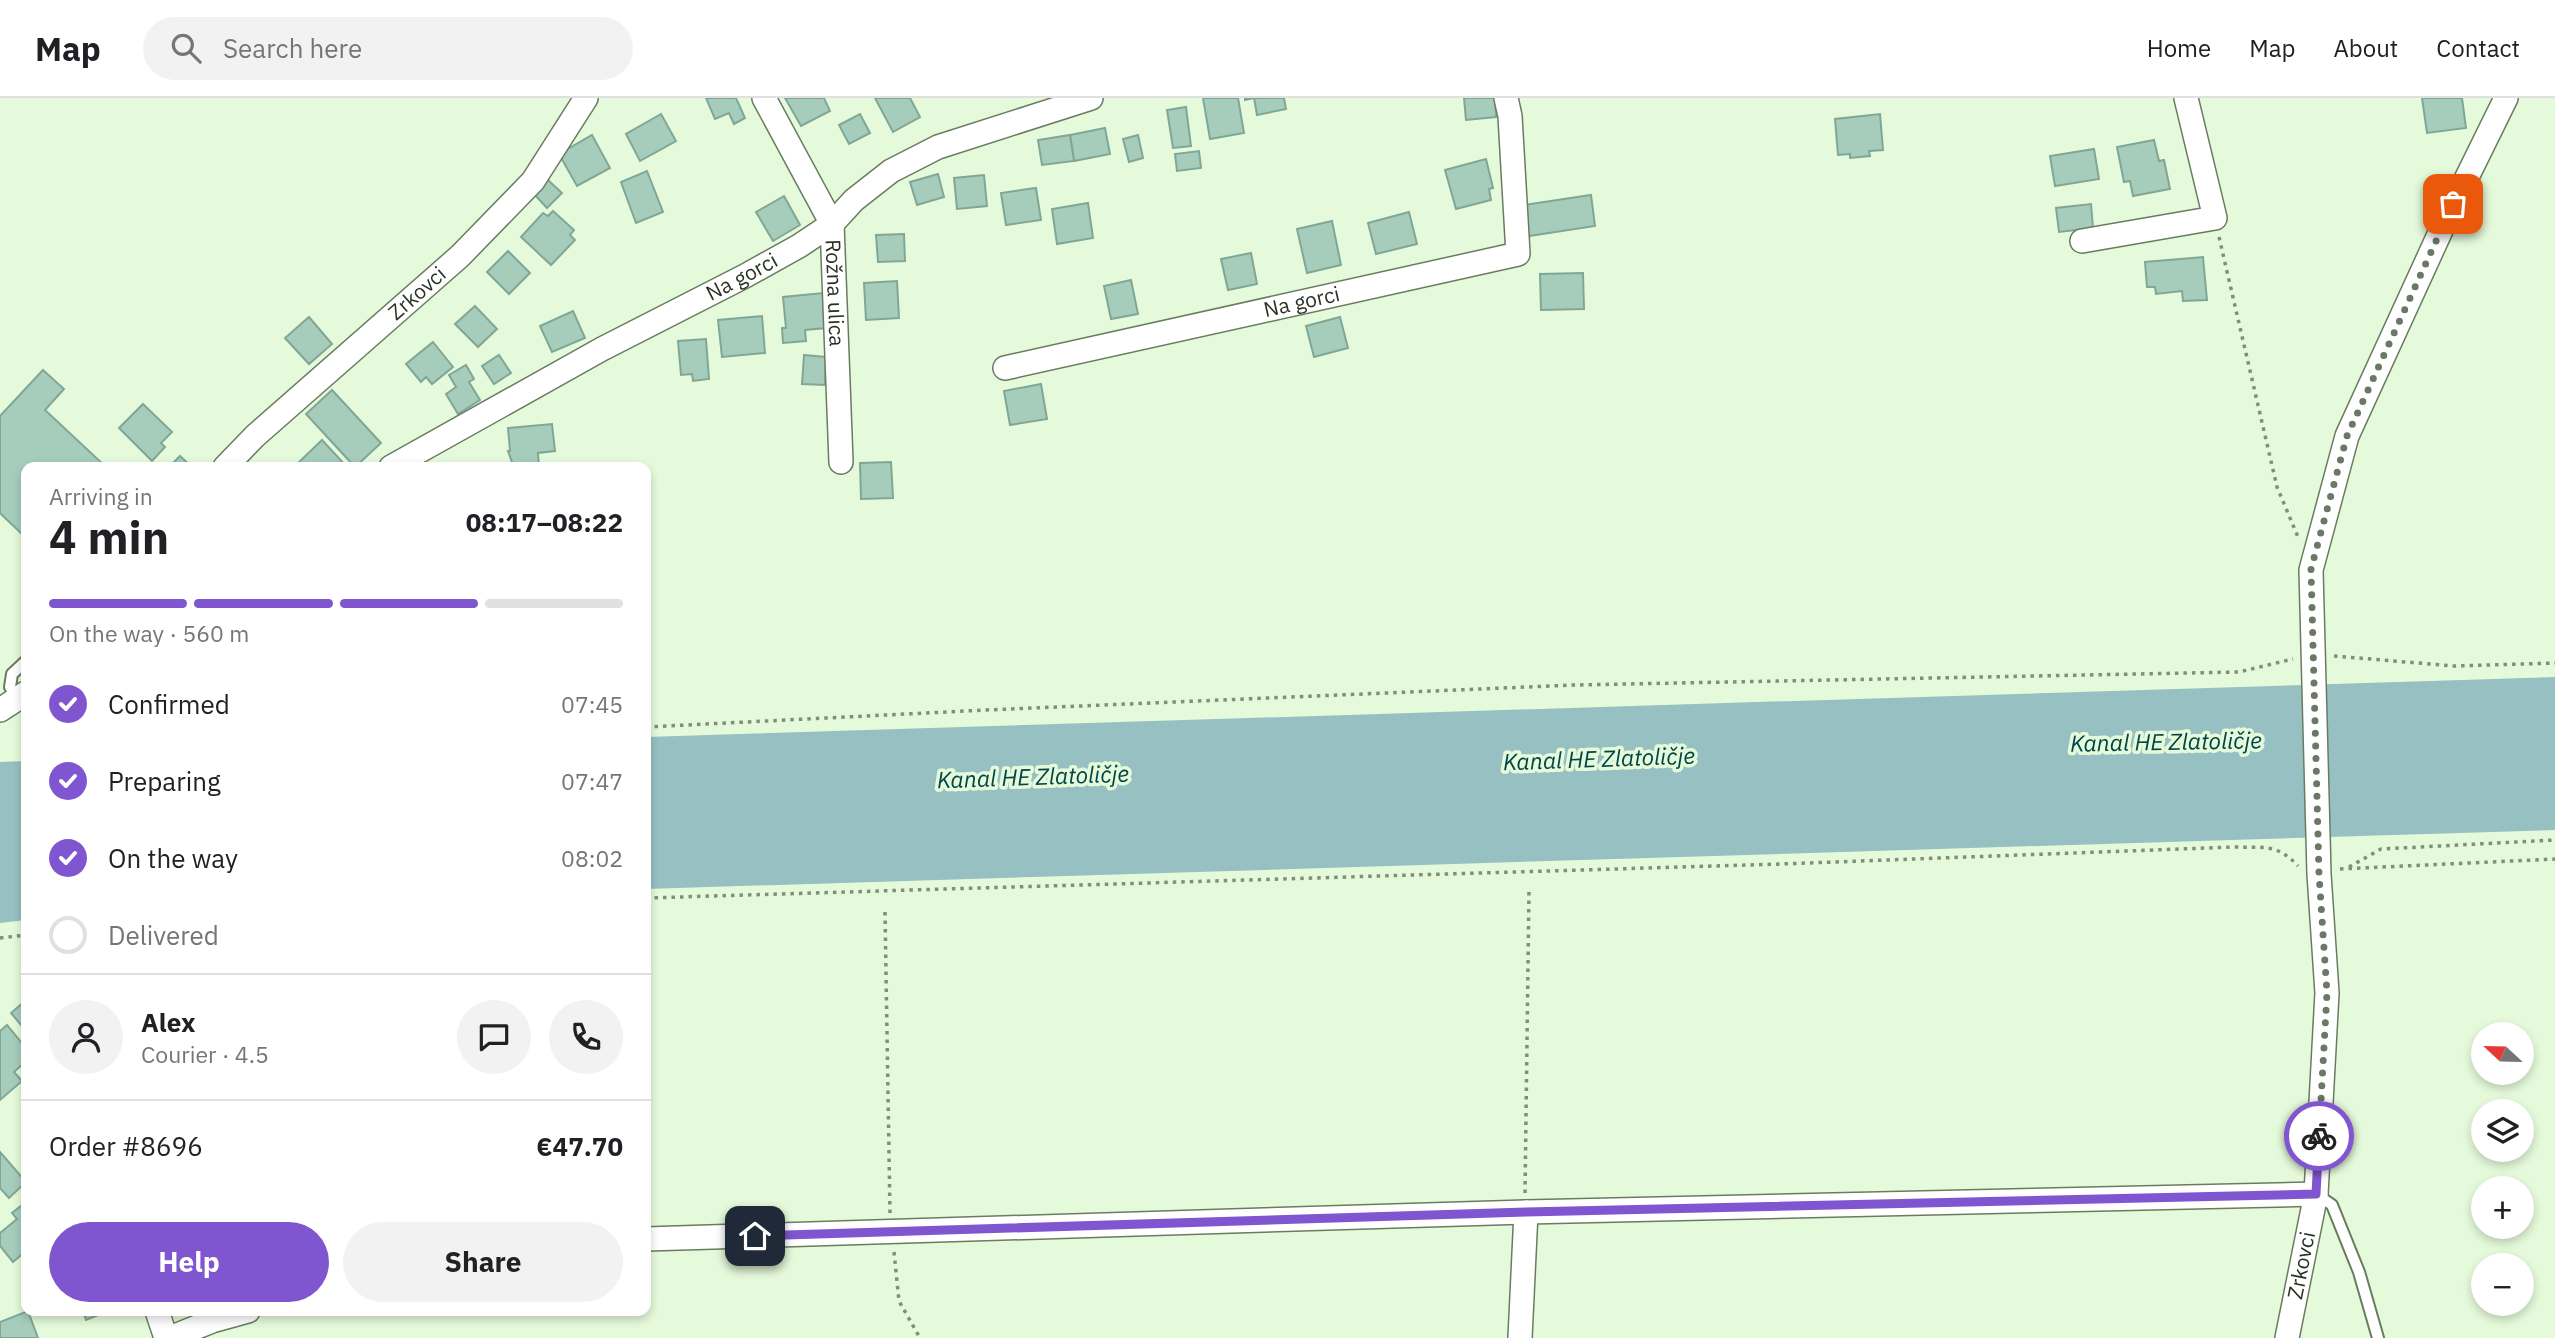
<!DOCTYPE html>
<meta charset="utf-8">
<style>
:root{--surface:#fff;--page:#f2f2f2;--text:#202124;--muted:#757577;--line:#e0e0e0;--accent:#7f56d0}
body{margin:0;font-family:"IBM Plex Sans",sans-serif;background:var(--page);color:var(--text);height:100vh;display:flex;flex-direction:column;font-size:26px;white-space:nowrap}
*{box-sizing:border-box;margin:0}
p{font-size:23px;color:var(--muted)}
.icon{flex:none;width:38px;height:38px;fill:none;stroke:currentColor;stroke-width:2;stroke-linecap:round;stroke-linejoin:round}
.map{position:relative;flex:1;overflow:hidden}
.drawer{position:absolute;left:21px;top:364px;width:630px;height:854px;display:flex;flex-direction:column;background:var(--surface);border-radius:14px;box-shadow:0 4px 10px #0003}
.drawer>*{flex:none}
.needle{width:46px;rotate:292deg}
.fabs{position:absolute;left:2471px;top:924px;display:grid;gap:14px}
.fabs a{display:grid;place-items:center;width:63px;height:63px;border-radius:50%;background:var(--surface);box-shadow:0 4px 10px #0003;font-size:35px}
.pin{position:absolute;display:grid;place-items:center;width:60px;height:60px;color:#fff;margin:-30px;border-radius:14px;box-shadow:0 4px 10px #0006}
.courier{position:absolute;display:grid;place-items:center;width:70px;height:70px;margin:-35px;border:5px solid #7f56d0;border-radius:50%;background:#fff;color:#222;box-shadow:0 2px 9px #0007}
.head em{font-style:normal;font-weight:700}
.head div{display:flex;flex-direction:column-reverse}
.head{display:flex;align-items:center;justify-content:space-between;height:119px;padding:0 28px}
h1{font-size:46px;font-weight:700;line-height:52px}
.bar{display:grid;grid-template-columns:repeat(4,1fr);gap:10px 7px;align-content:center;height:84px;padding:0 28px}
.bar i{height:9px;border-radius:5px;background:var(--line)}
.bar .active{background:var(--accent)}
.bar p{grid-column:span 4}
.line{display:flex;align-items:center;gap:18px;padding:0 28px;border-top:2px solid var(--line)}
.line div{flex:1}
.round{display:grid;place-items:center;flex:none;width:74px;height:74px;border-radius:37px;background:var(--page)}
ol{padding:0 28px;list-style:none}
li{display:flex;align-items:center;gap:21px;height:77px}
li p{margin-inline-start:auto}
li .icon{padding:7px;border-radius:50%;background:var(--accent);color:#fff;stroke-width:4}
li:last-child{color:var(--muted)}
li i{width:38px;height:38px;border:4px solid var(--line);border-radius:50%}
.primary-button{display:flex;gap:14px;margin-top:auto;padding:14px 28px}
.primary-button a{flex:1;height:80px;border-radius:42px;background:var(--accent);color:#fff;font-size:28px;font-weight:700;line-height:80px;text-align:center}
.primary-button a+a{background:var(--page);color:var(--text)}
header{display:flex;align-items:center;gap:42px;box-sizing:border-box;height:98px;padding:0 35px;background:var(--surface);border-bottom:2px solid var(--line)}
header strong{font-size:33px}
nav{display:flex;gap:38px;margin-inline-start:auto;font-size:24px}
.search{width:490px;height:63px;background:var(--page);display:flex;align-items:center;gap:18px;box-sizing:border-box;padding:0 24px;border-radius:38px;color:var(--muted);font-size:26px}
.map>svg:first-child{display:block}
</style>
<header>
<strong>Map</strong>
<div class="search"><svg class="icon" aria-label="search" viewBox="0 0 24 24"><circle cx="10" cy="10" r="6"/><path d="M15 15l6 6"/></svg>Search here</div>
<nav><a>Home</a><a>Map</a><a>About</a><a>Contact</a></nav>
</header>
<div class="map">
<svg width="2555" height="1240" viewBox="0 0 2555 1240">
<rect width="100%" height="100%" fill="#e5fada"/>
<g fill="#97c0c2">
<path d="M2555,579V732L646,791V639Z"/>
<path d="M26,663V822L0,825V664Z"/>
</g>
<g fill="#a6cdbc" stroke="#80a796" stroke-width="2">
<path d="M706,0H736L745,20L734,26L729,15L715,21Z"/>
<path d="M785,0H824L830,13L801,28Z"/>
<path d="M875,0H910L920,19L893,34Z"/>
<path d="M1203,0H1238L1244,35L1210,41Z"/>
<path d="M1245,0H1284L1286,11L1257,17L1254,0L1245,2Z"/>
<path d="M1464,0H1495L1496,19L1466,22Z"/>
<path d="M2422,0H2462L2466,30L2427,35Z"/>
<path d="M1186,9L1191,48L1173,50L1167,12Z"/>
<path d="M661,16L676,43L640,63L626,36Z"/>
<path d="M860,16L870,35L849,46L839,27Z"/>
<path d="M1880,16L1883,52L1869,53L1870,58L1850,60V56L1838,57L1835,21Z"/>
<path d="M1105,30L1110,56L1074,63L1070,37Z"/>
<path d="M592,37L610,70L577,88L559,56Z"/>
<path d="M1070,37L1074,63L1042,67L1038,42Z"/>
<path d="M1138,37L1143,60L1129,64L1123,41Z"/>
<path d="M2154,42L2159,63L2164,62L2170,91L2133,98L2130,83L2124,84L2117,49Z"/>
<path d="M2094,51L2099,81L2055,88L2050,58Z"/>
<path d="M1199,53L1201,70L1177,73L1175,56Z"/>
<path d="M1486,61L1493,90L1489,91L1491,102L1456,111L1445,72Z"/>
<path d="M647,73L663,114L636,125L621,84Z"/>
<path d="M938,76L944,99L917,107L910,84Z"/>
<path d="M984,77L987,108L957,111L954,80Z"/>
<path d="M548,82L562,95L547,110L534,96Z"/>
<path d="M1036,90L1041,122L1006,127L1001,95Z"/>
<path d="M1591,97L1595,128L1529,138L1524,107Z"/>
<path d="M784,98L800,127L773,143L756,114Z"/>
<path d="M1088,105L1093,140L1057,146L1052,111Z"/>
<path d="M2091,106L2093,130L2059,134L2056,110Z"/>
<path d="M553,113L574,132L570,137L575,142L551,167L521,139L543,115L548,118Z"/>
<path d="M1409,114L1417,146L1376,156L1368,125Z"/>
<path d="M1332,123L1341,167L1307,175L1297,131Z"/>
<path d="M904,136L905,163L878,164L876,137Z"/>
<path d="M508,153L530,175L509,196L487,174Z"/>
<path d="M1251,155L1257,186L1228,192L1221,161Z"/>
<path d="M2203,159L2207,202L2183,203L2182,193L2156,196L2155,189H2147L2145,164Z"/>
<path d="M1583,175L1584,211L1541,212L1540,176Z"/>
<path d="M1131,182L1138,216L1111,221L1104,188Z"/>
<path d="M897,183L899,220L866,222L864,185Z"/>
<path d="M823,195L826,230L805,232L806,243L783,245L782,230H786L783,199Z"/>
<path d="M475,208L497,231L478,249L455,226Z"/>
<path d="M573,213L585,240L552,254L540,228Z"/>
<path d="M762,218L765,255L722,259L718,222Z"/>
<path d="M309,219L332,246L309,266L285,240Z"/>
<path d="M1340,219L1348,250L1314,259L1306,228Z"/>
<path d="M706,241L709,281L693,283L692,276L681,277L678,243Z"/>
<path d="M433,244L453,269L432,286L426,279L421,284L406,266Z"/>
<path d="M499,257L511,275L494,286L482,268Z"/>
<path d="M804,257L826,259L825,287L802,286Z"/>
<path d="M466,267L474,281L469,284L480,302L458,316L446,296L456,289L449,277Z"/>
<path d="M43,272L64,291L45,312L106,369H26V440L0,415V318Z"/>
<path d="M1041,286L1047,321L1010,327L1004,293Z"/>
<path d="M332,292L381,345L355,369L306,316Z"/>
<path d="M143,306L172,334L161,345L165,349L152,363L119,330Z"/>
<path d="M552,326L555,353L538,355L539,369H516L513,367L508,353H510L508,330Z"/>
<path d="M322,342L347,369H298L296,367Z"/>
<path d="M180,358L192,369H169Z"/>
<path d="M891,364L893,400L861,401L860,365Z"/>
<path d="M26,902V933L11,915Z"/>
<path d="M7,927L26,950V963L14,974L22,983L0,1002V933Z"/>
<path d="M0,1054L26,1084L9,1100L0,1090Z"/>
<path d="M26,1104V1153L13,1164L0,1148V1135L17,1121L12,1115Z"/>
<path d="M28,1213L38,1240H0V1224Z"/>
<path d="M83,1213H108L86,1222Z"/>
</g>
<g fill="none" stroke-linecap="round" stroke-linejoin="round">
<defs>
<g id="lane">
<path d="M19,603L10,589L12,576L26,563"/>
<path d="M2316,1096L2332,1107L2359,1174L2378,1240"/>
</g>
<g id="street">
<path id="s1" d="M764,0L832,126L841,364"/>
<path d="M2082,143L2215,120L2186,0"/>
<path id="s2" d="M1005,270L1518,156L1510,18L1506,0"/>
<path id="s3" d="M225,369L255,338L460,158L533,83L586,0"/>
<path id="s4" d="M391,369L602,251L745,178L799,148L832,126L854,102L891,73L938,49L1091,0"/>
<path d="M0,612L26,595"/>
<path d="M646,1141L1526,1114L2316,1096"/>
<path d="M157,1213L166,1240"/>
<path d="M170,1240L212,1223L248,1213"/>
<path d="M1520,1240L1526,1114"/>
<path id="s5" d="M2287,1240L2316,1096L2327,895L2319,776L2311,472L2347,338L2443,128L2506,0"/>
</g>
</defs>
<use href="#lane" stroke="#697c60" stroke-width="14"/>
<use href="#street" stroke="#697c60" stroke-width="26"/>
<g stroke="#818f7a" stroke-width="3.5" stroke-dasharray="3.5 5" stroke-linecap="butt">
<path d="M2219,139L2277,389L2298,439"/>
<path d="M2334,558L2454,568L2555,565"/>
<path d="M646,629L986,612L1574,587L2239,574L2293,561"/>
<path d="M2349,769L2381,751L2555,742"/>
<path d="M2340,771L2555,761"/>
<path d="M646,800L1781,766L2233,749C2263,750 2277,745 2298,768"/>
<path d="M885,814L890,1115"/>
<path d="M0,840L26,837"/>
<path d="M1525,1095L1529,792"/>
<path d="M894,1154L899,1203L920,1240"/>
</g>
<use href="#lane" stroke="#fff" stroke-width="10"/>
<use href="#street" stroke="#fff" stroke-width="23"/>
</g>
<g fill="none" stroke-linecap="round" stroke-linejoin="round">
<path stroke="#6b7865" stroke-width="7" stroke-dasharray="0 12.6" d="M2319,1038L2327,895L2319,776L2311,471L2347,338L2453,106"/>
<path stroke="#7f56d0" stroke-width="9" d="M755,1138L1526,1114L2316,1096L2319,1038"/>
</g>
<g text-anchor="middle" stroke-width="7" stroke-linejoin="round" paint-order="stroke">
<g font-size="21" fill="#2a3226" stroke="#e5fada">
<text dy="7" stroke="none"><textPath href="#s4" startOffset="399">Na gorci</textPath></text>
<text dy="7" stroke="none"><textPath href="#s1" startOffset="212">Rožna ulica</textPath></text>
<text dy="7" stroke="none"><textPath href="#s3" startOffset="259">Zrkovci</textPath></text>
<text dy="7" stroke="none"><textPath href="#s2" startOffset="304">Na gorci</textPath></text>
<text dy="7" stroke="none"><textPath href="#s5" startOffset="74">Zrkovci</textPath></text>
</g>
<g font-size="23" font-style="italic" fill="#024447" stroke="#e5fada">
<text transform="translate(2166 644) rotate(-1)" y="8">Kanal HE Zlatoličje</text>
<text transform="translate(1599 661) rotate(-2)" y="8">Kanal HE Zlatoličje</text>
<text transform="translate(1033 679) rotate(-2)" y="8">Kanal HE Zlatoličje</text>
</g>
</g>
</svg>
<div class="fabs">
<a><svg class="needle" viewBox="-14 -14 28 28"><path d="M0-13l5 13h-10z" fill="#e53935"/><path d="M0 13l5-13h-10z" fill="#757577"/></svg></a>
<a><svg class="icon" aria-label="layers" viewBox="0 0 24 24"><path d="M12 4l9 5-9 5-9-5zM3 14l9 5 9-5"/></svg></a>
<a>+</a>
<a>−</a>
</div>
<div class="pin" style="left:2453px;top:106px;background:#ea580c"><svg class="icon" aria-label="bag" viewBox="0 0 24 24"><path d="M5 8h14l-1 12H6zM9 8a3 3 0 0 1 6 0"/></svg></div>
<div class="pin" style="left:755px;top:1138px;background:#1f2937"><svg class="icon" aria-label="home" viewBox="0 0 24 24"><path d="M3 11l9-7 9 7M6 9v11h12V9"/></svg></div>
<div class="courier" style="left:2319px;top:1038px"><svg class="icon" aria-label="bike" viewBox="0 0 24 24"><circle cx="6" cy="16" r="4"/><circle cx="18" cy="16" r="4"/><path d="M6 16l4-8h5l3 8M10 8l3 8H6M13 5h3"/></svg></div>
<section class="drawer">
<div class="head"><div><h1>4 min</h1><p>Arriving in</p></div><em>08:17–08:22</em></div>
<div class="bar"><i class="active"></i><i class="active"></i><i class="active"></i><i></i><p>On the way · 560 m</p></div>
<ol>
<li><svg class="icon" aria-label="check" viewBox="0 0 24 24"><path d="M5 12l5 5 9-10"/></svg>Confirmed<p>07:45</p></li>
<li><svg class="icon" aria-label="check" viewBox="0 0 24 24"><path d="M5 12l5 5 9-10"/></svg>Preparing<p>07:47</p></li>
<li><svg class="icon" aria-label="check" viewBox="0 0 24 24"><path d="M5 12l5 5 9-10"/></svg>On the way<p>08:02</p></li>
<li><i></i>Delivered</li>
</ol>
<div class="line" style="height:126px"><a class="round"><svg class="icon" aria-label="person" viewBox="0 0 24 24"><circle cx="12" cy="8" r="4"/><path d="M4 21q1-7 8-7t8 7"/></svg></a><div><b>Alex</b><p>Courier · 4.5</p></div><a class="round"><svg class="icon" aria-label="chat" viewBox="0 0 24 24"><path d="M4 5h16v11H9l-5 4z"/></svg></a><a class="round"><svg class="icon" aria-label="phone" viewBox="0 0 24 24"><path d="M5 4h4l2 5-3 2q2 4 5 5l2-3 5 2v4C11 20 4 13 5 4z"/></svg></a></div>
<div class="line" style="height:91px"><div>Order #8696</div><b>€47.70</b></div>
<div class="primary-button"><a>Help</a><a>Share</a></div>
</section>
</div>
